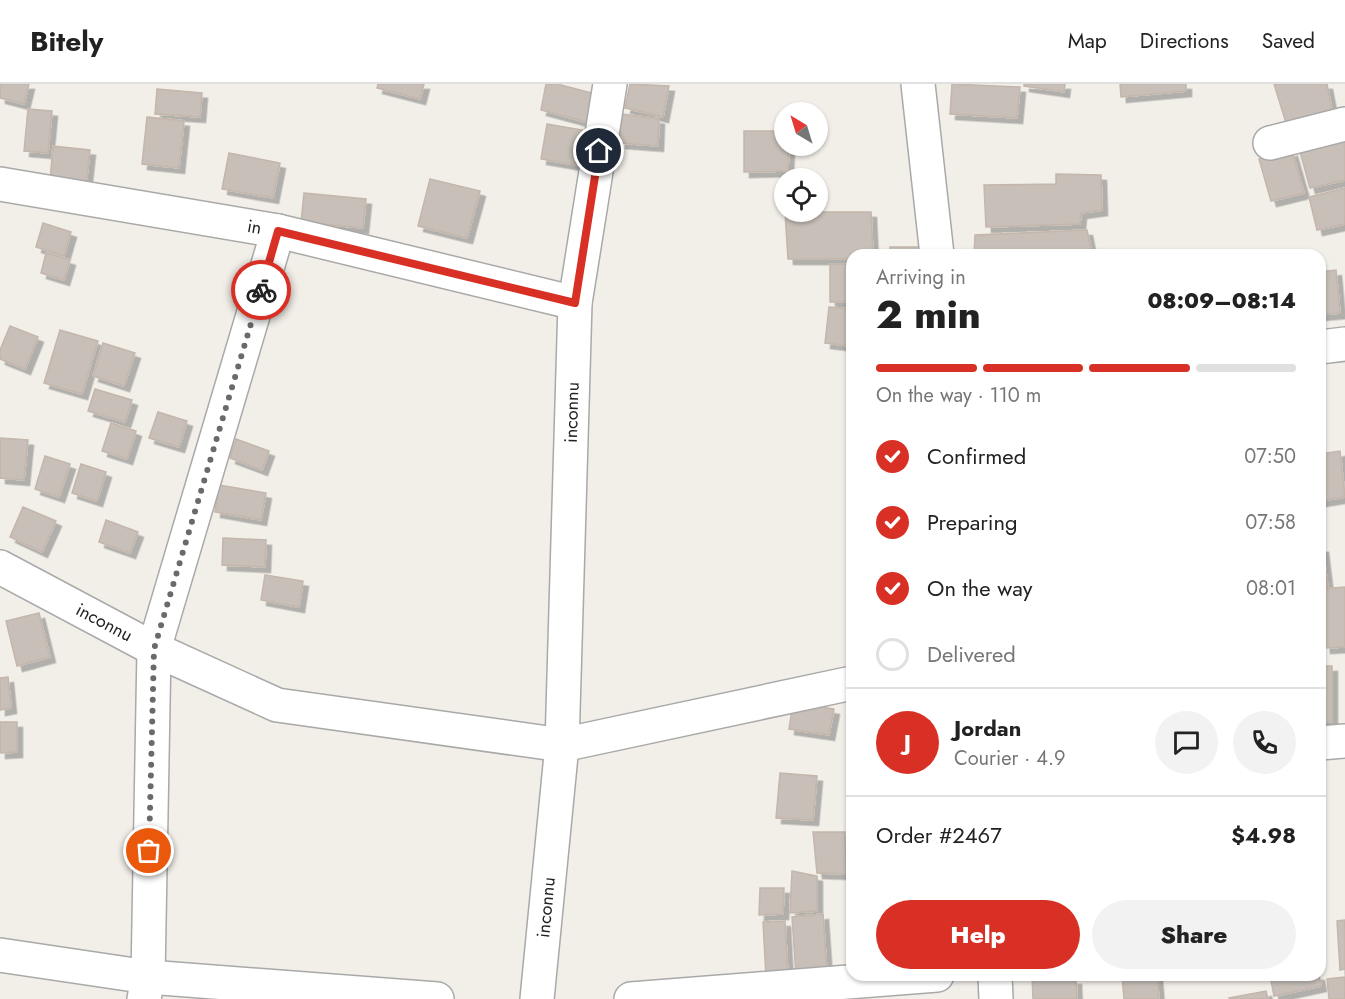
<!DOCTYPE html>
<meta charset="utf-8">
<style>
:root{--surface:#fff;--page:#f2f2f2;--text:#222;--muted:#767676;--line:#e0e0e0;--accent:#d93025}
body{margin:0;font-family:Jost,sans-serif;background:var(--page);color:var(--text);height:100vh;display:flex;flex-direction:column;font-size:22px;white-space:nowrap}
*{box-sizing:border-box;margin:0}
p{font-size:20px;color:var(--muted)}
.icon{flex:none;width:33px;height:33px;fill:none;stroke:currentColor;stroke-width:2;stroke-linecap:round;stroke-linejoin:round}
.map{position:relative;flex:1;overflow:hidden}
.panel{position:absolute;left:846px;top:165px;width:480px;height:732px;display:flex;flex-direction:column;background:var(--surface);border-radius:18px;box-shadow:0 2px 4px #0004}
.panel>*{flex:none}
.needle{width:39px;rotate:322deg}
.controls{position:absolute;left:774px;top:18px;display:grid;gap:12px}
.controls a{display:grid;place-items:center;width:54px;height:54px;border-radius:50%;background:var(--surface);box-shadow:0 2px 4px #0004;font-size:30px}
.pin{position:absolute;display:grid;place-items:center;width:51px;height:51px;color:#fff;margin:-26px;border:3px solid #fff;border-radius:50%;box-shadow:0 2px 6px #0007}
.courier{position:absolute;display:grid;place-items:center;width:60px;height:60px;margin:-30px;border:4px solid #d93025;border-radius:50%;background:#fff;color:#222;box-shadow:0 2px 8px #0007}
.headline em{font-style:normal;font-weight:800}
.headline div{display:flex;flex-direction:column-reverse}
.headline{display:flex;align-items:center;justify-content:space-between;height:102px;padding:0 30px}
h1{font-size:39px;font-weight:800;line-height:45px}
.bar{display:grid;grid-template-columns:repeat(4,1fr);gap:9px 6px;align-content:center;height:72px;padding:0 30px}
.bar i{height:8px;border-radius:4px;background:var(--line)}
.bar .current{background:var(--accent)}
.bar p{grid-column:span 4}
.line{display:flex;align-items:center;gap:15px;padding:0 30px;border-top:2px solid var(--line)}
.line div{flex:1}
.round{display:grid;place-items:center;flex:none;width:63px;height:63px;border-radius:32px;background:var(--page)}
ol{padding:0 30px;list-style:none}
li{display:flex;align-items:center;gap:18px;height:66px}
li p{margin-inline-start:auto}
li .icon{padding:6px;border-radius:50%;background:var(--accent);color:#fff;stroke-width:4}
li:last-child{color:var(--muted)}
li i{width:33px;height:33px;border:3px solid var(--line);border-radius:50%}
.primary-button{display:flex;gap:12px;margin-top:auto;padding:12px 30px}
.primary-button a{flex:1;height:69px;border-radius:36px;background:var(--accent);color:#fff;font-size:24px;font-weight:800;line-height:69px;text-align:center}
.primary-button a+a{background:var(--page);color:var(--text)}
header{display:flex;align-items:center;gap:36px;box-sizing:border-box;height:84px;padding:0 30px;background:var(--surface);border-bottom:2px solid var(--line)}
header strong{font-size:28px}
nav{display:flex;gap:33px;margin-inline-start:auto;font-size:21px}
.map>svg:first-child{display:block}
</style>
<header>
<strong>Bitely</strong>
<nav><a>Map</a><a>Directions</a><a>Saved</a></nav>
</header>
<div class="map">
<svg width="1345" height="915" viewBox="0 0 1345 915">
<defs>
<filter id="shadow"><feDropShadow dx="5.5" dy="5.5" stdDeviation="0" flood-color="#0004"/></filter>
</defs>
<rect width="100%" height="100%" fill="#f2efe9"/>
<g fill="#c7bfb8" stroke="#c4b6ab" stroke-width="1.5" filter="url(#shadow)">
<path d="M0,0H29L24,20L0,14Z"/>
<path d="M378,0H424L420,15L377,4Z"/>
<path d="M546,0H557L592,9L586,38L541,26Z"/>
<path d="M630,0L669,2L663,33L625,24Z"/>
<path d="M952,0L1020,3L1017,34L950,30Z"/>
<path d="M1024,0H1065L1064,8L1024,2Z"/>
<path d="M1120,0H1186V7L1121,13Z"/>
<path d="M1274,0H1327L1333,31L1287,42Z"/>
<path d="M157,5L202,9L200,33L155,30Z"/>
<path d="M28,25L52,27L48,69L24,67Z"/>
<path d="M622,30L659,35L658,62L620,59Z"/>
<path d="M147,33L184,37L179,84L142,80Z"/>
<path d="M547,40L588,47L581,82L541,75Z"/>
<path d="M744,47H784V62H789L788,87L744,88Z"/>
<path d="M1345,53V96L1310,104L1299,64Z"/>
<path d="M53,62L90,66L86,101L50,97Z"/>
<path d="M1292,67L1304,109L1271,117L1259,75Z"/>
<path d="M229,69L280,79L273,114L222,105Z"/>
<path d="M1056,90L1101,91L1102,126L1081,129L1080,140L986,143L984,101L1056,100Z"/>
<path d="M430,95L480,107L467,154L418,142Z"/>
<path d="M1345,104V140L1317,146L1309,113Z"/>
<path d="M304,109L366,115L363,144L301,138Z"/>
<path d="M785,128H871L873,171H852V175H788Z"/>
<path d="M43,139L71,148L64,172L36,163Z"/>
<path d="M1087,146L1092,171H974L975,151Z"/>
<rect x="890" y="163" width="42" height="8"/>
<path d="M46,169L70,176L64,196L41,189Z"/>
<rect x="830" y="180" width="22" height="38"/>
<path d="M1336,186L1340,229L1320,231V188Z"/>
<path d="M829,223L852,225L850,262L825,259Z"/>
<path d="M10,242L38,253L25,285L0,275V266Z"/>
<path d="M60,246L98,257L82,310L44,299Z"/>
<path d="M103,259L135,269L124,302L93,292Z"/>
<path d="M95,305L132,316L125,338L88,327Z"/>
<path d="M158,328L187,337L179,363L149,354Z"/>
<path d="M111,339L136,347L127,375L102,367Z"/>
<path d="M0,354L28,356L24,396L0,394Z"/>
<path d="M236,355L269,367L262,386L230,374Z"/>
<path d="M1340,367L1345,413L1320,417V370Z"/>
<path d="M45,372L70,380L59,413L35,405Z"/>
<path d="M81,380L106,388L97,417L72,409Z"/>
<path d="M219,401L266,409L261,436L215,428Z"/>
<path d="M23,423L56,437L42,468L10,453Z"/>
<path d="M106,436L138,448L130,469L99,458Z"/>
<path d="M223,454L266,456L265,483L222,481Z"/>
<path d="M1320,463H1323L1328,504H1320Z"/>
<path d="M265,491L303,497L299,523L261,516Z"/>
<path d="M1345,503V563L1325,564L1321,505Z"/>
<path d="M39,529L50,573L17,582L6,537Z"/>
<rect x="1320" y="582" width="12" height="56"/>
<path d="M8,593L11,624L0,626V594Z"/>
<path d="M793,618L834,625L829,651L789,645Z"/>
<path d="M0,638H17V668L0,669Z"/>
<path d="M780,689L817,692L813,736L776,734Z"/>
<path d="M813,748H845L846,790L817,789Z"/>
<path d="M792,787L817,792V827L790,829Z"/>
<path d="M760,804H784L783,830L759,831Z"/>
<path d="M823,830L827,888L796,891L792,833Z"/>
<path d="M1345,836V885L1340,886L1337,837Z"/>
<path d="M785,837L788,892L766,893L763,838Z"/>
<path d="M1032,891H1060L1061,896L1076,895L1077,915H1033Z"/>
<path d="M1122,891H1157L1159,915H1124Z"/>
<path d="M1270,891H1319L1321,902L1274,912Z"/>
<path d="M1345,893V915H1329L1327,895Z"/>
<path d="M1266,907L1268,915H1230L1229,914Z"/>
</g>
<g fill="none" stroke-linecap="round" stroke-linejoin="round">
<defs>
<g id="street">
<path d="M918,0L937,171"/>
<path d="M1270,59L1345,40"/>
<path id="s1" d="M0,100L278,147L575,219"/>
<path d="M1320,263L1345,260"/>
<path id="s2" d="M0,483L154,565L277,621L562,661L852,599"/>
<path d="M1320,659L1345,657"/>
<path d="M0,871L148,893L437,915"/>
<path d="M995,891L996,915"/>
<path d="M144,915L148,893L154,565L278,147"/>
<path id="s3" d="M537,915L562,661L575,219L610,0"/>
<path d="M631,915L937,891"/>
</g>
</defs>
<use href="#street" stroke="#a9a9a9" stroke-width="36"/>
<use href="#street" stroke="#fff" stroke-width="33"/>
</g>
<g fill="none" stroke-linecap="round" stroke-linejoin="round">
<path stroke="#6b6a68" stroke-width="6" stroke-dasharray="0 10.8" d="M149,767L154,565L261,206"/>
<path stroke="#d93025" stroke-width="8" d="M261,206L278,147L575,219L599,67"/>
</g>
<g text-anchor="middle" stroke-width="6" stroke-linejoin="round" paint-order="stroke">
<g font-size="18" fill="#222" stroke="#fff">
<text dy="6" stroke="none"><textPath href="#s1" startOffset="258">in</textPath></text>
<text dy="6" stroke="none"><textPath href="#s3" startOffset="588">inconnu</textPath></text>
<text dy="6" stroke="none"><textPath href="#s2" startOffset="118">inconnu</textPath></text>
<text dy="6" stroke="none"><textPath href="#s3" startOffset="92">inconnu</textPath></text>
</g>
</g>
</svg>
<div class="controls">
<a><svg class="needle" viewBox="-14 -14 28 28"><path d="M0-13l5 13h-10z" fill="#e53935"/><path d="M0 13l5-13h-10z" fill="#767676"/></svg></a>
<a><svg class="icon" aria-label="locate" viewBox="0 0 24 24"><circle cx="12" cy="12" r="6"/><path d="M12 2v4M12 18v4M2 12h4M18 12h4"/></svg></a>
</div>
<div class="pin" style="left:149px;top:767px;background:#ea580c"><svg class="icon" aria-label="bag" viewBox="0 0 24 24"><path d="M5 8h14l-1 12H6zM9 8a3 3 0 0 1 6 0"/></svg></div>
<div class="pin" style="left:599px;top:67px;background:#1f2937"><svg class="icon" aria-label="home" viewBox="0 0 24 24"><path d="M3 11l9-7 9 7M6 9v11h12V9"/></svg></div>
<div class="courier" style="left:261px;top:206px"><svg class="icon" aria-label="bike" viewBox="0 0 24 24"><circle cx="6" cy="16" r="4"/><circle cx="18" cy="16" r="4"/><path d="M6 16l4-8h5l3 8M10 8l3 8H6M13 5h3"/></svg></div>
<section class="panel">
<div class="headline"><div><h1>2 min</h1><p>Arriving in</p></div><em>08:09–08:14</em></div>
<div class="bar"><i class="current"></i><i class="current"></i><i class="current"></i><i></i><p>On the way · 110 m</p></div>
<ol>
<li><svg class="icon" aria-label="check" viewBox="0 0 24 24"><path d="M5 12l5 5 9-10"/></svg>Confirmed<p>07:50</p></li>
<li><svg class="icon" aria-label="check" viewBox="0 0 24 24"><path d="M5 12l5 5 9-10"/></svg>Preparing<p>07:58</p></li>
<li><svg class="icon" aria-label="check" viewBox="0 0 24 24"><path d="M5 12l5 5 9-10"/></svg>On the way<p>08:01</p></li>
<li><i></i>Delivered</li>
</ol>
<div class="line" style="height:108px"><b class="round" style="background:var(--accent);color:#fff">J</b><div><b>Jordan</b><p>Courier · 4.9</p></div><a class="round"><svg class="icon" aria-label="chat" viewBox="0 0 24 24"><path d="M4 5h16v11H9l-5 4z"/></svg></a><a class="round"><svg class="icon" aria-label="phone" viewBox="0 0 24 24"><path d="M5 4h4l2 5-3 2q2 4 5 5l2-3 5 2v4C11 20 4 13 5 4z"/></svg></a></div>
<div class="line" style="height:78px"><div>Order #2467</div><b>$4.98</b></div>
<div class="primary-button"><a>Help</a><a>Share</a></div>
</section>
</div>
